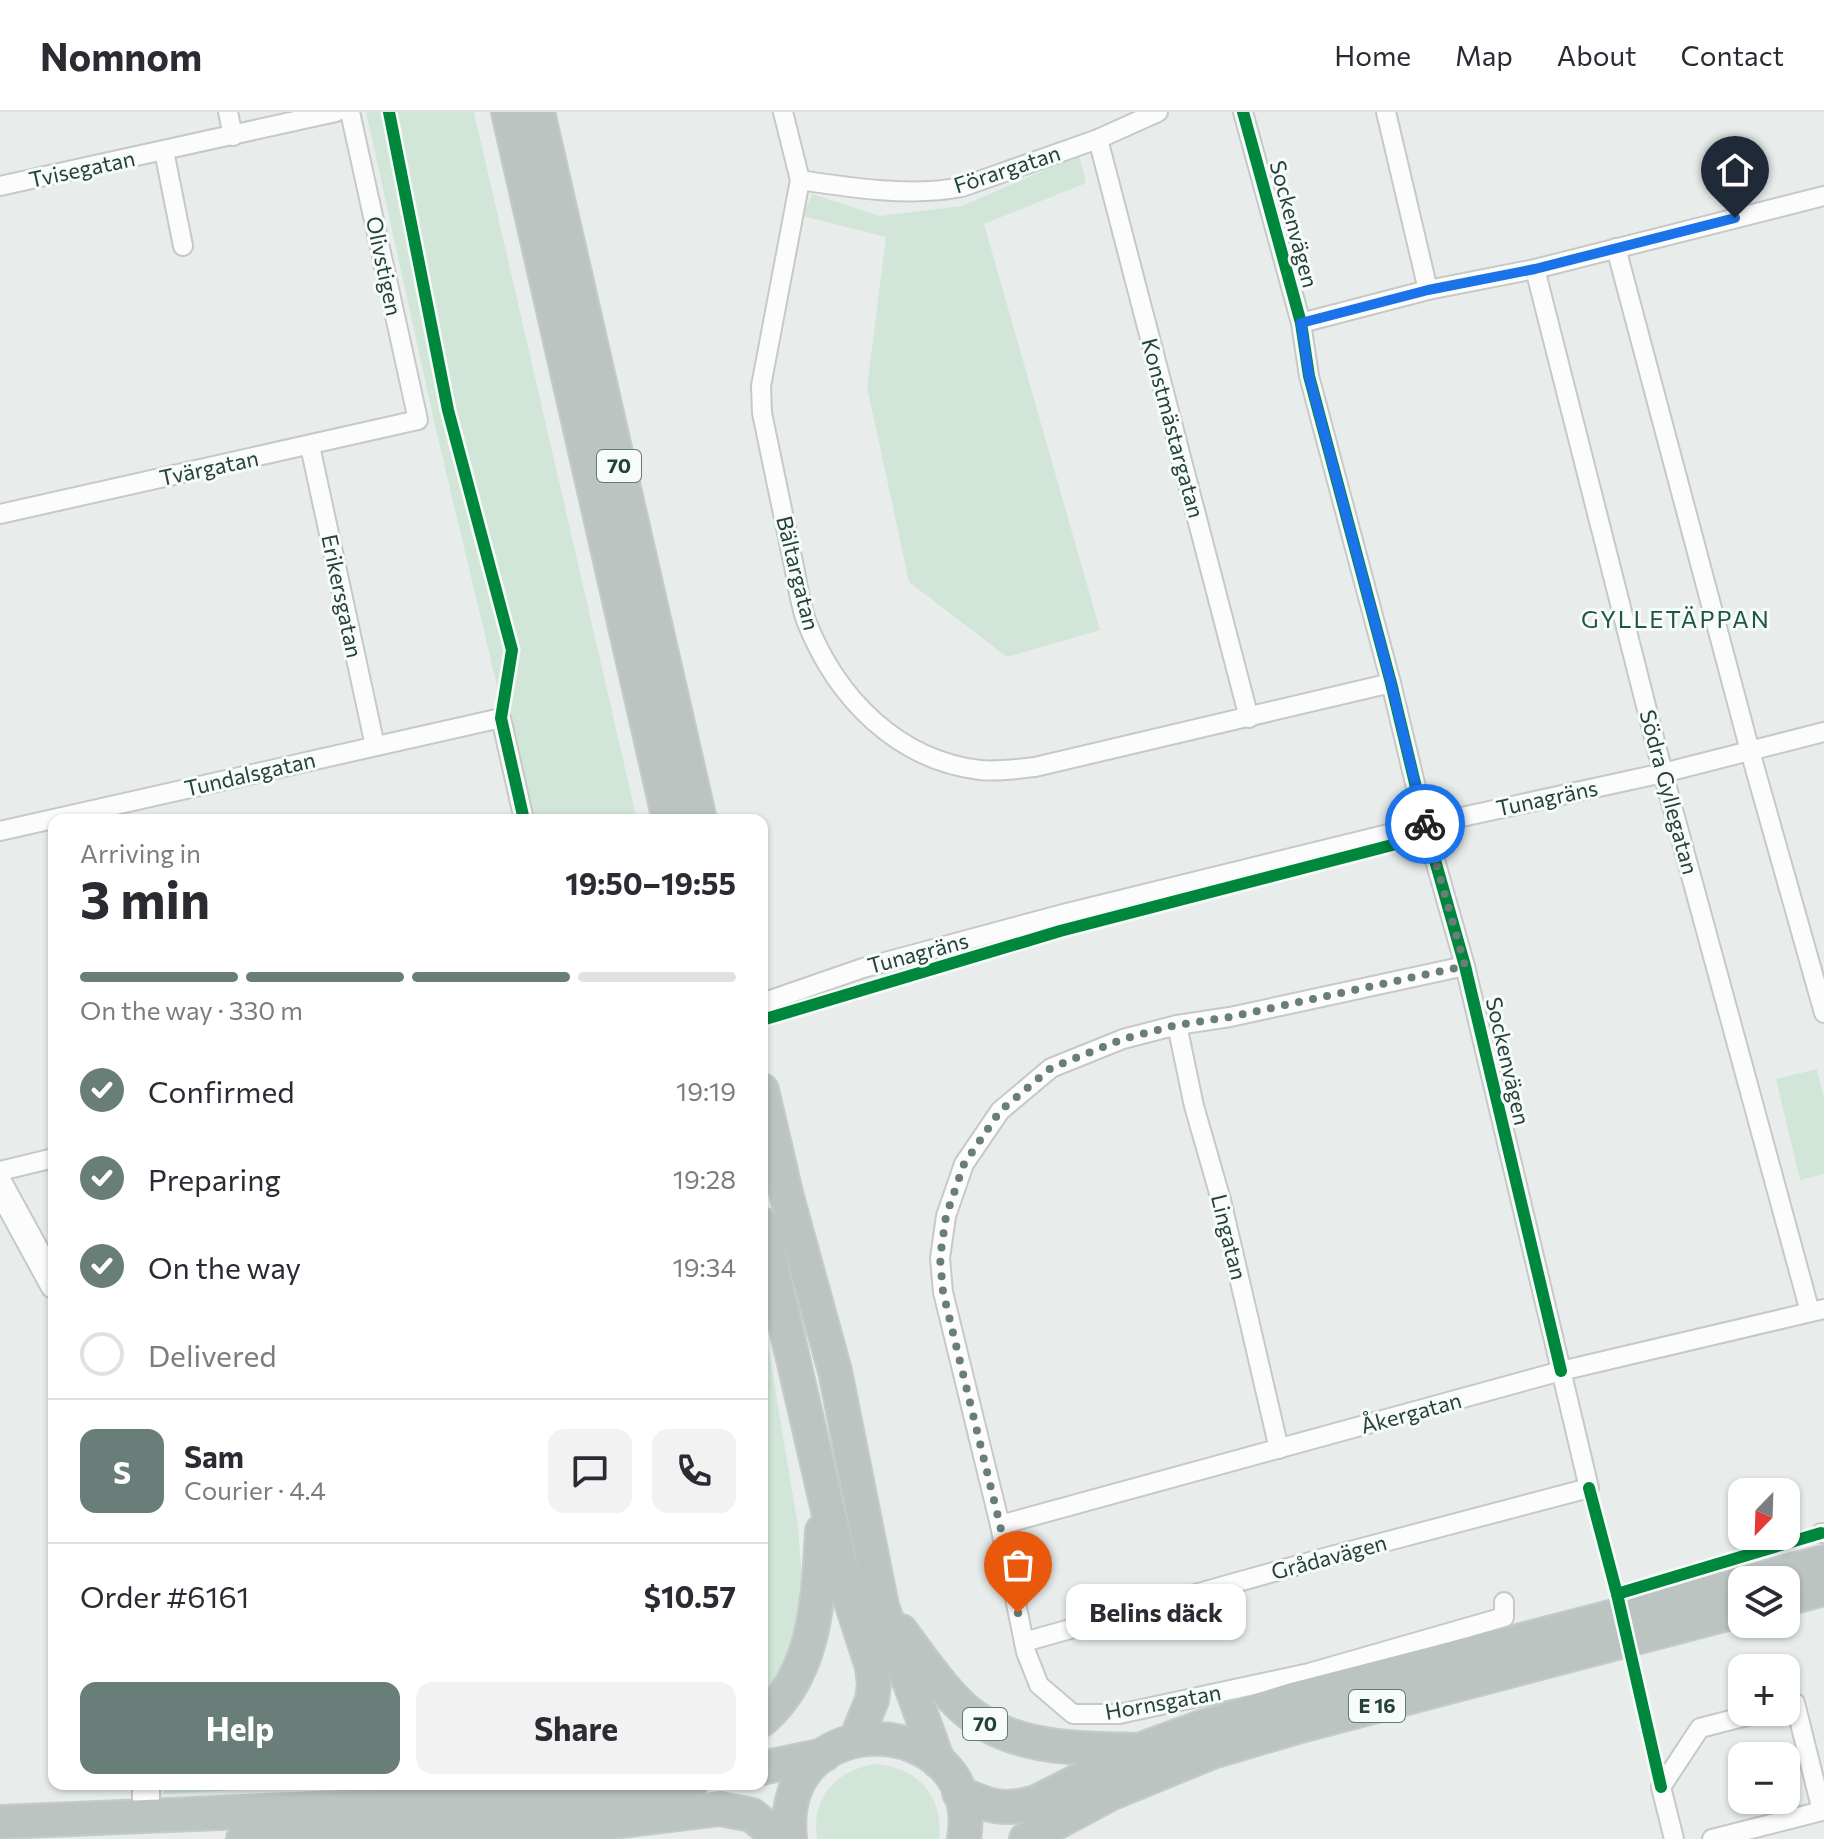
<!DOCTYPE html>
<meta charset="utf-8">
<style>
:root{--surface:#fff;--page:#f2f2f3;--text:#2b2b33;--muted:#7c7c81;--line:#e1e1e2;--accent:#697e78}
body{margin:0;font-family:Commissioner,sans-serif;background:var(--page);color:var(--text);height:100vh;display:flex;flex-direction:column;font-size:30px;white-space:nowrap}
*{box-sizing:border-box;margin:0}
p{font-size:26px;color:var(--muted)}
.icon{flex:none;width:44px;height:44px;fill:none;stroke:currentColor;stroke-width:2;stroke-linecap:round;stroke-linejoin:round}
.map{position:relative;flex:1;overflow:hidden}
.drawer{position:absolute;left:48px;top:702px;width:720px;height:976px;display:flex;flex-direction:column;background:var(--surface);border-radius:16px;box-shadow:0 2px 6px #0004}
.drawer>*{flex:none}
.needle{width:52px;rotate:203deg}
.fabs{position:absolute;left:1728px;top:1366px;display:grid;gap:16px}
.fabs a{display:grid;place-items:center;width:72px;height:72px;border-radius:16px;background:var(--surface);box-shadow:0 2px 6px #0004;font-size:40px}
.pin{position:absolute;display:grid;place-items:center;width:68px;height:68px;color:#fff;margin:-82px -34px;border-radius:50% 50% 50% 0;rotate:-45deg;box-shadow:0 0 8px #0007}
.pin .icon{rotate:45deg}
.courier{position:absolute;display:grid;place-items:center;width:80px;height:80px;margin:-40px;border:6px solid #1a73e8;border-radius:50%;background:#fff;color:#222;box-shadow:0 2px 10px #0007}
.bubble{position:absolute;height:56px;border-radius:16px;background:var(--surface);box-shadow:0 2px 6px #0004;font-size:26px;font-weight:700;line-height:56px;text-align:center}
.overview em{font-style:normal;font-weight:700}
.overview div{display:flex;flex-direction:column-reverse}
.overview{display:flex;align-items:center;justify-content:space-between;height:136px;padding:0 32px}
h1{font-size:52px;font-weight:700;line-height:60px}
.bar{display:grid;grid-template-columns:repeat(4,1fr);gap:12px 8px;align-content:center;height:96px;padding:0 32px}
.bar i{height:10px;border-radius:6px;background:var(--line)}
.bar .active{background:var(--accent)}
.bar p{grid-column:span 4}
.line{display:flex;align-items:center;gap:20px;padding:0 32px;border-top:2px solid var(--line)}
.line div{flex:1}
.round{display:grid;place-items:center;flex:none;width:84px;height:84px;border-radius:16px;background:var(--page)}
ol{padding:0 32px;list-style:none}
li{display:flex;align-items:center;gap:24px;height:88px}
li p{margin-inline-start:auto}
li .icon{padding:8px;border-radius:50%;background:var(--accent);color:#fff;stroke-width:4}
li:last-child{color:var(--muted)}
li i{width:44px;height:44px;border:4px solid var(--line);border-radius:50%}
.cta{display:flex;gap:16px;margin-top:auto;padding:16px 32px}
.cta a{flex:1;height:92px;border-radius:16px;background:var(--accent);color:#fff;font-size:32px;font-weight:700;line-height:92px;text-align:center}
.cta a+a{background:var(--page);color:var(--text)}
header{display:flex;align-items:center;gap:48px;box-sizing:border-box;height:112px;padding:0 40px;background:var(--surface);border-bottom:2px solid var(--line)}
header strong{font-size:38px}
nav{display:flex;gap:44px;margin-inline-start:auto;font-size:28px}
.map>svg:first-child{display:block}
</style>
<header>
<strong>Nomnom</strong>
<nav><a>Home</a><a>Map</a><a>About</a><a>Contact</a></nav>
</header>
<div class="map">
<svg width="1824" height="1727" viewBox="0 0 1824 1727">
<rect width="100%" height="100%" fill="#e8edeb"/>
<g fill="#d1e6d8">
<path d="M366,0H474L637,708H529L436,318Z"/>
<path d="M1079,43L1086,71L984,112L1100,518L1007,545L909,470L867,275L886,125L803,104L812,82L880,104L962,94Z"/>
<path d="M1817,957L1824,986V1062L1800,1068L1776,967Z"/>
<path d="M762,1198L798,1413L802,1468L800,1517L785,1563L762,1589Z"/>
<path d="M875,1652C917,1655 944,1684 939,1727H817C810,1687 836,1658 875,1652Z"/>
<path d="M164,1672H344L164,1682Z"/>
</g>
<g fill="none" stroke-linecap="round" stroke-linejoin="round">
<defs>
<g id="street">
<path d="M228,0L233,24"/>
<path d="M783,0L800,68L761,274L762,301C772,349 782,397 792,445C797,466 799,491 807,511C837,586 897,648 980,658C997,660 1017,657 1035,655L1391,571"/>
<path d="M1386,0L1428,178"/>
<path d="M1098,27L1249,606"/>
<path d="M164,39L183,134"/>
<path d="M800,68C852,76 911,85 962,75L1098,27L1158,0"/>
<path d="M0,74L336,0"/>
<path d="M1616,136L1750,639L1824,901"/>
<path d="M1535,157L1663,661L1810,1200"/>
<path d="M1301,211L1428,178L1535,157L1824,84"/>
<path d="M310,334L375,634"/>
<path d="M0,402L418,308L350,0"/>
<path d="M0,719L501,606L524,708"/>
<path d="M1465,854L1230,905L1177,913L1123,927L1051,956L1000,999L964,1052L946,1104L940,1146L943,1180L1000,1413L1026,1540L1039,1573L1073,1602H1119L1309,1561L1504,1505V1490"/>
<path d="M762,891L863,856L1063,802L1425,713L1663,661L1824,620"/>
<path d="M1177,913L1194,994L1221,1088L1279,1337"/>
<path d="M0,1059L54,1046"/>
<path d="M1000,1413L1561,1259L1824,1197"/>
<path d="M1821,1421H1824"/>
<path d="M1024,1530L1320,1447L1589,1376L1465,854L1425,713L1391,571L1309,264L1301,211L1243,0"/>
<path d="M1674,1727L1661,1675L1700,1616L1762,1600"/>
<path d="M1712,1727L1822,1699L1795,1591L1786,1594"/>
</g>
<g id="secondary">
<path d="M0,1074L54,1173"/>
<path d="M146,1672V1685"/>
</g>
<g id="highway">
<path d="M508,0L669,708"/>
<path d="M538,0L700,708"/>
<path d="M762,978L787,1085L835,1259L882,1494L938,1649"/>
<path d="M762,1112L844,1468L872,1555L874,1573L872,1588L856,1627"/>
<path d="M1754,1468L1824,1450"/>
<path d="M1786,1487L1824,1477"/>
<path d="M901,1519C918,1542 935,1567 955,1588C1002,1638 1072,1636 1136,1638"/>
<path d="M762,1608C817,1560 818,1487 822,1419"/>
<path d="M762,1656L824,1643"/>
<path d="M959,1681C989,1694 1003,1700 1036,1690L1139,1638L1202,1615L1293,1587L1742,1471"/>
<path d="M0,1710L605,1685L691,1672"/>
<path d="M243,1727L605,1711L720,1697L752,1703L780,1727"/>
<path d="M790,1727C775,1587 985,1600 964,1727"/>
<path d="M1026,1727L1112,1681L1212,1640L1300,1614L1742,1498"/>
</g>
</defs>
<use href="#street" stroke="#c5cac8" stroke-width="22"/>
<use href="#secondary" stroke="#c3cbc8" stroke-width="30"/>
<use href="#highway" stroke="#c3ccc9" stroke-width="36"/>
<use href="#street" stroke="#fcfcfc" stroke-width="18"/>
<use href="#secondary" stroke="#fcfcfc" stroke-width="26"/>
<use href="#highway" stroke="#bcc4c2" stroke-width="32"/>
<defs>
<g id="cycleway">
<path d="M389,0L448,298L512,538L501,606L524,708"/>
<path d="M1243,0L1301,211L1309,264L1391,571L1425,713L1465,854L1561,1259"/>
<path d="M762,908L1060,819L1396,732L1430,730"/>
<path d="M1589,1376L1617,1482L1661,1675"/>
<path d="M1617,1482L1821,1421"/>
</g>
</defs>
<use href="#cycleway" stroke="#f7fbf9" stroke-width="17"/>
<use href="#cycleway" stroke="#00873e" stroke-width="12"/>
</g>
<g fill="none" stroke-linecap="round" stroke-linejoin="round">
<path stroke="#697e78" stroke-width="8" stroke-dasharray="0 14.4" d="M1018,1501L1000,1413L943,1180L940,1146L946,1104L964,1052L1000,999L1051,956L1123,927L1177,913L1230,905L1465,854L1425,712"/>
<path stroke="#1a73e8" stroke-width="10" d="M1425,712L1391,571L1309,264L1301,211L1428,178L1535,157L1735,106"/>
</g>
<g text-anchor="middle" stroke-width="6" stroke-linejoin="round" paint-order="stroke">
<g fill="#f7fbf9" stroke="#637a73" stroke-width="2">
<rect x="597" y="338" width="44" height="32" rx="6"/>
<rect x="1349" y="1578" width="56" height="32" rx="6"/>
<rect x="963" y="1596" width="44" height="32" rx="6"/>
</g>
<g font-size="20" font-weight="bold" fill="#24423a">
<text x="619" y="361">70</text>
<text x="1377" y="1601">E 16</text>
<text x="985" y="1619">70</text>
</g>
<g font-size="22" fill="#24423a" stroke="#f7fbf9">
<text transform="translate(82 57) rotate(-12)" y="8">Tvisegatan</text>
<text transform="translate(1007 57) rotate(-18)" y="8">Förargatan</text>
<text transform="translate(1294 112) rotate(75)" y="8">Sockenvägen</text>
<text transform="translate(384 154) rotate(78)" y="8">Olivstigen</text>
<text transform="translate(1173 316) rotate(75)" y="8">Konstmästargatan</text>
<text transform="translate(209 356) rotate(-12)" y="8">Tvärgatan</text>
<text transform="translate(798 461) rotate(76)" y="8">Bältargatan</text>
<text transform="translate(342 484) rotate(78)" y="8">Erikersgatan</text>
<text transform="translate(250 662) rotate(-13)" y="8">Tundalsgatan</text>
<text transform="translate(1669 680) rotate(75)" y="8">Södra Gyllegatan</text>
<text transform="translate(1547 686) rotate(-12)" y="8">Tunagräns</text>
<text transform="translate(918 841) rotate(-15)" y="8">Tunagräns</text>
<text transform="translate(1508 949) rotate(77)" y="8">Sockenvägen</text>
<text transform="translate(1229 1125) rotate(76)" y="8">Lingatan</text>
<text transform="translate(1411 1301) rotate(-15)" y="8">Åkergatan</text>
<text transform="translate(1329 1445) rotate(-15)" y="8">Grådavägen</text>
<text transform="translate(1163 1590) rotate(-10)" y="8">Hornsgatan</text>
</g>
<g font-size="24" letter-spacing="2" fill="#1f5548" stroke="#f7fbf9">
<text x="1676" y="516">GYLLETÄPPAN</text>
</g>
</g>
</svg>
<div class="fabs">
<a><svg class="needle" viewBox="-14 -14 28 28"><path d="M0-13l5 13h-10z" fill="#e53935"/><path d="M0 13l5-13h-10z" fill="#7c7c81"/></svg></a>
<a><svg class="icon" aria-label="layers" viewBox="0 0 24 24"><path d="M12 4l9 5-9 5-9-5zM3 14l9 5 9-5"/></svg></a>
<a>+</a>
<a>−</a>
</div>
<div class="pin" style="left:1018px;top:1501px;background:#ea580c"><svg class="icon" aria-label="bag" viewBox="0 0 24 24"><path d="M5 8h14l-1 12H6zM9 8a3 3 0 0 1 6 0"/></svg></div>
<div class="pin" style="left:1735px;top:106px;background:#1f2937"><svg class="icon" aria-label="home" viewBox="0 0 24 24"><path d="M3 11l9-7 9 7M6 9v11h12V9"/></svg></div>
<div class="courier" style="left:1425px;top:712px"><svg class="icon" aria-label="bike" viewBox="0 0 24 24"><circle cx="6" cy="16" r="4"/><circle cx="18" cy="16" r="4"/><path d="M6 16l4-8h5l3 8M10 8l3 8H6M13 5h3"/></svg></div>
<div class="bubble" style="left:1066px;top:1472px;width:180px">Belins däck</div>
<section class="drawer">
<div class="overview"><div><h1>3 min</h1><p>Arriving in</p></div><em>19:50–19:55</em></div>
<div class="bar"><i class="active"></i><i class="active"></i><i class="active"></i><i></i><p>On the way · 330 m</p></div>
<ol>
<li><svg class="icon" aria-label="check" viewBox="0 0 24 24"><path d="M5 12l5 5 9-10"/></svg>Confirmed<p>19:19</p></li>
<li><svg class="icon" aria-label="check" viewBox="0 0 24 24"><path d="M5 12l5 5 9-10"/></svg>Preparing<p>19:28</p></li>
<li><svg class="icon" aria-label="check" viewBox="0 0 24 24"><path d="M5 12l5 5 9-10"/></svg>On the way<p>19:34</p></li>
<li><i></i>Delivered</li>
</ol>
<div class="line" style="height:144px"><b class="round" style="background:var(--accent);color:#fff">S</b><div><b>Sam</b><p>Courier · 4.4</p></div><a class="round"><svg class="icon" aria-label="chat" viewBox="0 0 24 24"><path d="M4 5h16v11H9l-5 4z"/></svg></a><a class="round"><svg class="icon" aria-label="phone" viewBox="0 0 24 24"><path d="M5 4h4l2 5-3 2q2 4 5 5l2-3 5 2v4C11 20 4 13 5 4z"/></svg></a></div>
<div class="line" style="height:104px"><div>Order #6161</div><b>$10.57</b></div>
<div class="cta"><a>Help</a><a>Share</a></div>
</section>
</div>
